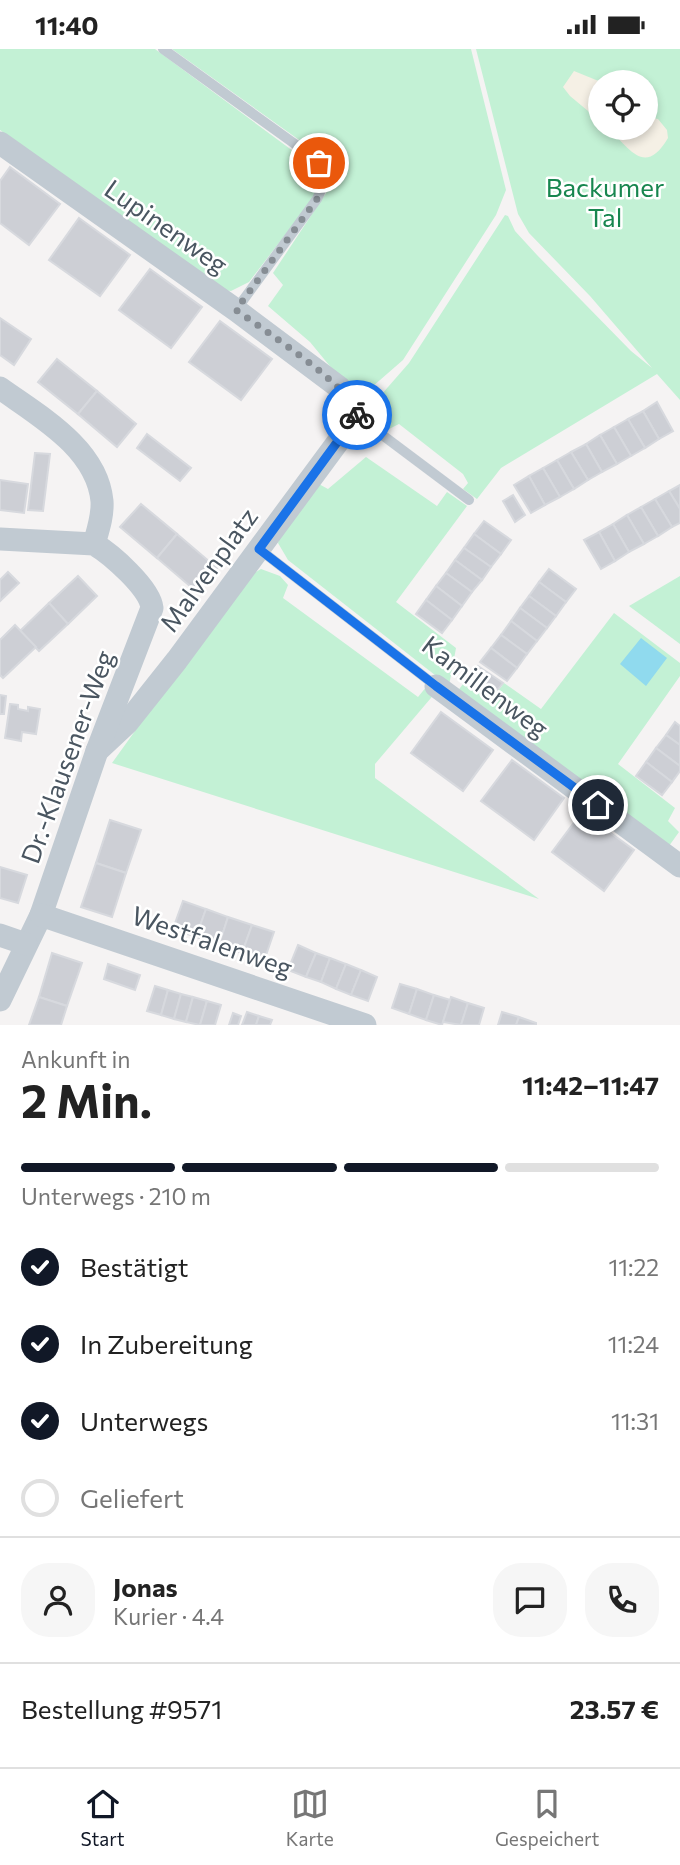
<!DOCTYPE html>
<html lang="de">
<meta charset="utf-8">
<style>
:root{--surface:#fff;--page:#f6f6f6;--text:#222;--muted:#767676;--line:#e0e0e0;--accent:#111827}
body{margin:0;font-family:Commissioner,sans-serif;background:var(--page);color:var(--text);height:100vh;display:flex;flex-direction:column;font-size:26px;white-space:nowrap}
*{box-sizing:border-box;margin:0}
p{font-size:23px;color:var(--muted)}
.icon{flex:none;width:38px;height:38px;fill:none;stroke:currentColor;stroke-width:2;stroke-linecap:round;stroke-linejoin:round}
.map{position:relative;height:976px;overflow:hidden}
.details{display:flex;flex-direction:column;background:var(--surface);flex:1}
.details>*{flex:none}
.tools{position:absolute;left:588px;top:21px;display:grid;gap:14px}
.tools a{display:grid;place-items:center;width:70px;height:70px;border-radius:50%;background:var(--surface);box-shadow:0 4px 10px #0003;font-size:35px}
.pin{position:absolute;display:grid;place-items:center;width:60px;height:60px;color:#fff;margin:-30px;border:4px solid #fff;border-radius:50%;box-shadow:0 2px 7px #0007}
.courier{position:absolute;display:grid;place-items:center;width:70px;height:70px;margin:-35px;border:5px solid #1a73e8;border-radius:50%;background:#fff;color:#222;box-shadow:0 2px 9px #0007}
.overview em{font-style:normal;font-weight:700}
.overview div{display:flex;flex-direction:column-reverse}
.overview{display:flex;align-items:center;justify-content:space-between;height:119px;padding:0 21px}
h1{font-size:46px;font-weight:700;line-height:52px}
.bar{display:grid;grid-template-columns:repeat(4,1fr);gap:10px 7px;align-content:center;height:84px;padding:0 21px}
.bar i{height:9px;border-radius:5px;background:var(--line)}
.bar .active{background:var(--accent)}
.bar p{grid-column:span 4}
.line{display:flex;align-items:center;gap:18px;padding:0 21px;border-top:2px solid var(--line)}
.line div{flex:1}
.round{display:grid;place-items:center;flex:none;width:74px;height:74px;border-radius:28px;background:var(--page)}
ol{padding:0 21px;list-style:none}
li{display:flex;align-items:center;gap:21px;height:77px}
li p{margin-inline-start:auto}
li .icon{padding:7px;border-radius:50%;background:var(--accent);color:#fff;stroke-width:4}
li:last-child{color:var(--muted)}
li i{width:38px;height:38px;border:4px solid var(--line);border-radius:50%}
.status{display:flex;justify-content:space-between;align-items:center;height:49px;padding:0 35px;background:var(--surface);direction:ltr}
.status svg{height:19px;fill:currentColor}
.tab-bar{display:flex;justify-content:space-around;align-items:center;height:98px;border-top:2px solid var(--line);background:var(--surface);font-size:19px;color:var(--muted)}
.tab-bar a{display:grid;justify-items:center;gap:4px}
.tab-bar .active{color:var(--accent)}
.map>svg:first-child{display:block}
</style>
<div class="status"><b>11:40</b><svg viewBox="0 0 49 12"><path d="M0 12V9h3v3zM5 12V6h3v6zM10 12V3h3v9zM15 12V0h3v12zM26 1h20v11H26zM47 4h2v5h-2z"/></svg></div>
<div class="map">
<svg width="680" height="976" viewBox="0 0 680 976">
<rect width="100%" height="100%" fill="#f5f3f3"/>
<g fill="#c3f1d5" fill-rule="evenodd">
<path d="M0,0H155L312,116C321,127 318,135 314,148L249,233L231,242L222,241L201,229L0,81Z"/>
<path d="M172,0H471L506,141L496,166L403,311L372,338L359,344L338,327L310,293L268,257L283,236L273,224L328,141L324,114L309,98Z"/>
<path d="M476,0H680V351L657,325L501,419L477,450L463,440L468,434L463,425L399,375L389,380L380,374L372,363L374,354L409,314L505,166L508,167L515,182L537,206L631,302L652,319L590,247L529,184L518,165ZM600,33H646V79H600Z"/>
<path d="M366,408L437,457L447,443L467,457L396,553L456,599L449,637L288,511L278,494L282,481L317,434L328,440Z"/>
<path d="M261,520L280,527L288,536L283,549L418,648L427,637L436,643L375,715V729L539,850L112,714L245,529Z"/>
<path d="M680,527V595L629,557Z"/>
<path d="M614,564L680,614V627L618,715L675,759L668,772L679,783L669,797L457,643L469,627L495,646L504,634L541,660Z"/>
</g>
<g fill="#f5f0e5">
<path d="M574,22L601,33L600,72L570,47L563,38Z"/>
<path d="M646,68L658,70L667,81L668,89C645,128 630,100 608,79H646Z"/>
</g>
<path fill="#90daee" d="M641,589L667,609L646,637L620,615Z"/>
<g fill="#cdcfd5" stroke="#d7d9de" stroke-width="2">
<path d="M10,118L60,155L29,196L0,174V132Z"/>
<path d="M79,169L130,206L100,247L49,211Z"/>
<path d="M150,220L202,258L171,299L119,261Z"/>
<path d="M0,269L31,290L14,316L0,306Z"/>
<path d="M220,272L272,310L241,351L189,313Z"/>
<path d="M57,310L97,342L78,365L38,333Z"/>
<path d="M97,342L136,375L117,398L78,365Z"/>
<path d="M657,353L673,382L659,390L643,362Z"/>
<path d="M643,362L659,390L645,399L628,370Z"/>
<path d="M628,370L645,399L631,407L614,378Z"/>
<path d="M614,378L631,407L617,415L600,386Z"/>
<path d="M147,385L191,419L180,432L137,399Z"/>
<path d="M600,386L617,415L602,423L586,395Z"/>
<path d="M586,395L602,423L588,431L571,403Z"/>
<path d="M571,403L588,431L574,440L557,411Z"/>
<path d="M35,404L50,405L43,462L28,461Z"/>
<path d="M557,411L574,440L560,448L543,419Z"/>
<path d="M543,419L560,448L545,456L529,427Z"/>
<path d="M529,427L545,456L531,464L514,436Z"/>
<path d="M0,431L28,435L24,464L0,461Z"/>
<path d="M680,436V460L669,442Z"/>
<path d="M669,442L680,460V474L672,478L655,450Z"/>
<path d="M513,446L525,466L515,473L503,452Z"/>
<path d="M655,450L672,478L658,487L641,458Z"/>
<path d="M141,455L177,485L157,509L120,478Z"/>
<path d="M641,458L658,487L644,495L627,466Z"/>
<path d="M627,466L644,495L629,503L613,475Z"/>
<path d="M484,472L511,491L501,505L474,485Z"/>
<path d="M613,475L629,503L615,512L599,483Z"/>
<path d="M599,483L615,512L601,520L584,491Z"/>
<path d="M177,485L217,519L197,543L157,509Z"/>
<path d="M474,485L501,505L491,518L464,499Z"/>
<path d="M464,499L491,518L482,531L455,511Z"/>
<path d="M455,511L482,531L472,543L446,524Z"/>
<path d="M549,520L576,540L566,553L539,533Z"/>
<path d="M8,523L19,534L0,552V531Z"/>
<path d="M446,524L472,543L462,557L436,537Z"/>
<path d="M78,527L97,547L68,575L49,554Z"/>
<path d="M539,533L566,553L556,567L529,547Z"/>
<path d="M436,537L462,557L452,571L426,551Z"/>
<path d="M529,547L556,567L547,579L520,559Z"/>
<path d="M426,551L452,571L442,584L416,565Z"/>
<path d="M49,554L68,575L39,602L20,582Z"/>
<path d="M520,559L547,579L537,592L511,572Z"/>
<path d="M511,572L537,592L527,605L501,586Z"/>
<path d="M15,576L36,598L3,629L0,626V591Z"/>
<path d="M501,586L527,605L517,619L491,599Z"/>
<path d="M491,599L517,619L507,632L480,613Z"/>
<path d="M478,617L503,634L495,644L471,627Z"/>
<path d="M0,646L6,647L4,665H0Z"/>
<path d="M10,655L18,656V660L28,662V658L40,660L36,685L22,683L21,692L5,689Z"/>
<path d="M441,663L493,701L463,742L411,704Z"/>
<path d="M675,673L680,677V696L666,686Z"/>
<path d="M666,686L680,696V717L656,699Z"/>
<path d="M656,699L680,717V722L672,733L646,713Z"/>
<path d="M512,711L564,749L534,791L481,752Z"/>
<path d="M646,713L672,733L662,746L636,727Z"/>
<path d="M582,763L634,801L604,842L552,803Z"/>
<path d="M110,771L141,781L126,824L96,814Z"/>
<path d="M96,814L126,824L112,868L81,858Z"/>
<path d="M0,818L27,826L18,854L0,849Z"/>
<path d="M183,852L206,860L196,888L173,880Z"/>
<path d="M206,860L228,868L219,896L196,888Z"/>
<path d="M228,868L252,876L242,904L219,896Z"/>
<path d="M252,876L274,883L264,912L242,904Z"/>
<path d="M298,896L316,904L306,928L288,921Z"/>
<path d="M52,904L82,914L67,957L39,948Z"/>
<path d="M316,904L330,909L321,933L306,928Z"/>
<path d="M330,909L346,915L336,940L321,933Z"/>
<path d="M108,915L140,926L135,941L104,930Z"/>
<path d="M346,915L361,921L351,946L336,940Z"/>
<path d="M361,921L377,928L368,952L351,946Z"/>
<path d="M400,935L417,940L409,965L392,959Z"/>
<path d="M155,937L168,941L161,966L147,962Z"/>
<path d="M417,940L434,946L426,971L409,965Z"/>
<path d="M168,941L181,945L174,970L161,966Z"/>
<path d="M181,945L193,948L186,973L174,970Z"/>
<path d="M434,946L450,951L442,976L426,971Z"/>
<path d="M39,948L67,957L61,976H29Z"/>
<path d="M193,948L207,952L200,976L186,973Z"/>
<path d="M451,948L468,954L461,976L443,973Z"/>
<path d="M207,952L221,956L215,976H200Z"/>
<path d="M468,954L484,959L479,976H461Z"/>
<path d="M247,963L259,967L256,976H242Z"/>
<path d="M502,963L519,968L516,976H498Z"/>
<path d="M233,964L241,967L238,976H229Z"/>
<path d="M259,967L272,971L270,976H256Z"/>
<path d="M519,968L536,974V976H516Z"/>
</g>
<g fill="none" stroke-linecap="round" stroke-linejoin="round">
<g stroke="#c1cad2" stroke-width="10">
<path d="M163,0L306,103C323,116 327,132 317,150L236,261"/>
<path d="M357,367L469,451"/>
<path d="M259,500L436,637"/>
</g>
<g stroke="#c1cad2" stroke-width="23">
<path d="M0,94L236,261L340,339L352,352L357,367L177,611L127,674L97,702"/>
<path d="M0,339C39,367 97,399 102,452C103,467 98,481 94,495"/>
<path d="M0,490L94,495C111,505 150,539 152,559L97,702L41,866L0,951"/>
<path d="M436,637L680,817"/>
<path d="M41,866L365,976"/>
<path d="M0,886L26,895"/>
</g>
</g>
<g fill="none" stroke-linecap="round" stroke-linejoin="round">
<path stroke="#868d94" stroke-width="7" stroke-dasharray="0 12.6" d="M319,114L323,134L317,150L236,261C262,280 354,339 357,366"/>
<path stroke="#1a73e8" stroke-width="9" d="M357,366L259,500L436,637L598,756"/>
</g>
<g text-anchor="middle" stroke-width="5" stroke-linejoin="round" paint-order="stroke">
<g font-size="26" fill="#17864f" stroke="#fff">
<text x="605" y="148">Backumer<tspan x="605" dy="30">Tal</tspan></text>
</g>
<g font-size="26" fill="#4a5661" stroke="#fff">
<text transform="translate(166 178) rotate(35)" y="9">Lupinenweg</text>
<text transform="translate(209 521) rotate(-54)" y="9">Malvenplatz</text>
<text transform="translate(485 638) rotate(37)" y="9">Kamillenweg</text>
<text transform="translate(68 708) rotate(-70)" y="9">Dr.-Klausener-Weg</text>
<text transform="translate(212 893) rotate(19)" y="9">Westfalenweg</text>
</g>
</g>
</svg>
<div class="tools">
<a><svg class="icon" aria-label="locate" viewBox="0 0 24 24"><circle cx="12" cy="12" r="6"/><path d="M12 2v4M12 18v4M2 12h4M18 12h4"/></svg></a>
</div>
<div class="pin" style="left:319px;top:114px;background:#ea580c"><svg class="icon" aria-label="bag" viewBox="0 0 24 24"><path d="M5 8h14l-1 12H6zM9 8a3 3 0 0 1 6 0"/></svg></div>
<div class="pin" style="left:598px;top:756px;background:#1f2937"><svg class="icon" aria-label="home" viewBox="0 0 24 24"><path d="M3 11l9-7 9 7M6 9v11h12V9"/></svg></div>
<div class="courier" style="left:357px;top:366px"><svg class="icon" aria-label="bike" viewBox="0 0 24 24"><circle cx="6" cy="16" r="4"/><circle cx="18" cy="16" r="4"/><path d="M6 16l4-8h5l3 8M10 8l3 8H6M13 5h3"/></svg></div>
</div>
<section class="details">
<div class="overview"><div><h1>2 Min.</h1><p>Ankunft in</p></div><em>11:42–11:47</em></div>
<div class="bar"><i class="active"></i><i class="active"></i><i class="active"></i><i></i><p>Unterwegs · 210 m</p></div>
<ol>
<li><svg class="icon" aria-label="check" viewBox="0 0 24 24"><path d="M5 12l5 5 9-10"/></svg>Bestätigt<p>11:22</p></li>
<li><svg class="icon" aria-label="check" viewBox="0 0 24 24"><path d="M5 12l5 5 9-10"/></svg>In Zubereitung<p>11:24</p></li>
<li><svg class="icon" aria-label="check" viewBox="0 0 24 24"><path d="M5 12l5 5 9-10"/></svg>Unterwegs<p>11:31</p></li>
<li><i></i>Geliefert</li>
</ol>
<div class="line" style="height:126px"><a class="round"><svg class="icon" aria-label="person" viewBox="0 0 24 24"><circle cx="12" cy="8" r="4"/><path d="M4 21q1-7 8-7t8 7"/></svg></a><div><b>Jonas</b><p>Kurier · 4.4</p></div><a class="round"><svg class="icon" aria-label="chat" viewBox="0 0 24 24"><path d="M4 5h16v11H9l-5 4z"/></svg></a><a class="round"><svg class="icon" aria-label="phone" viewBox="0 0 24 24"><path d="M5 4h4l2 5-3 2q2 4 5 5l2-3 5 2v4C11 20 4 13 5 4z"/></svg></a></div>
<div class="line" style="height:91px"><div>Bestellung #9571</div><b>23.57 €</b></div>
</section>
<nav class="tab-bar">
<a class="active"><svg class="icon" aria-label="home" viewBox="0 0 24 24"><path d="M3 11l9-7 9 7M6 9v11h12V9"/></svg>Start</a>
<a><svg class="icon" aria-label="map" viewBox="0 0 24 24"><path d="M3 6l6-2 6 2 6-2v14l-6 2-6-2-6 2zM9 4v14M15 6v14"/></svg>Karte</a>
<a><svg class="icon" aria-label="saved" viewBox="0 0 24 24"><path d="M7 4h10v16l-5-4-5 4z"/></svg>Gespeichert</a>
</nav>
